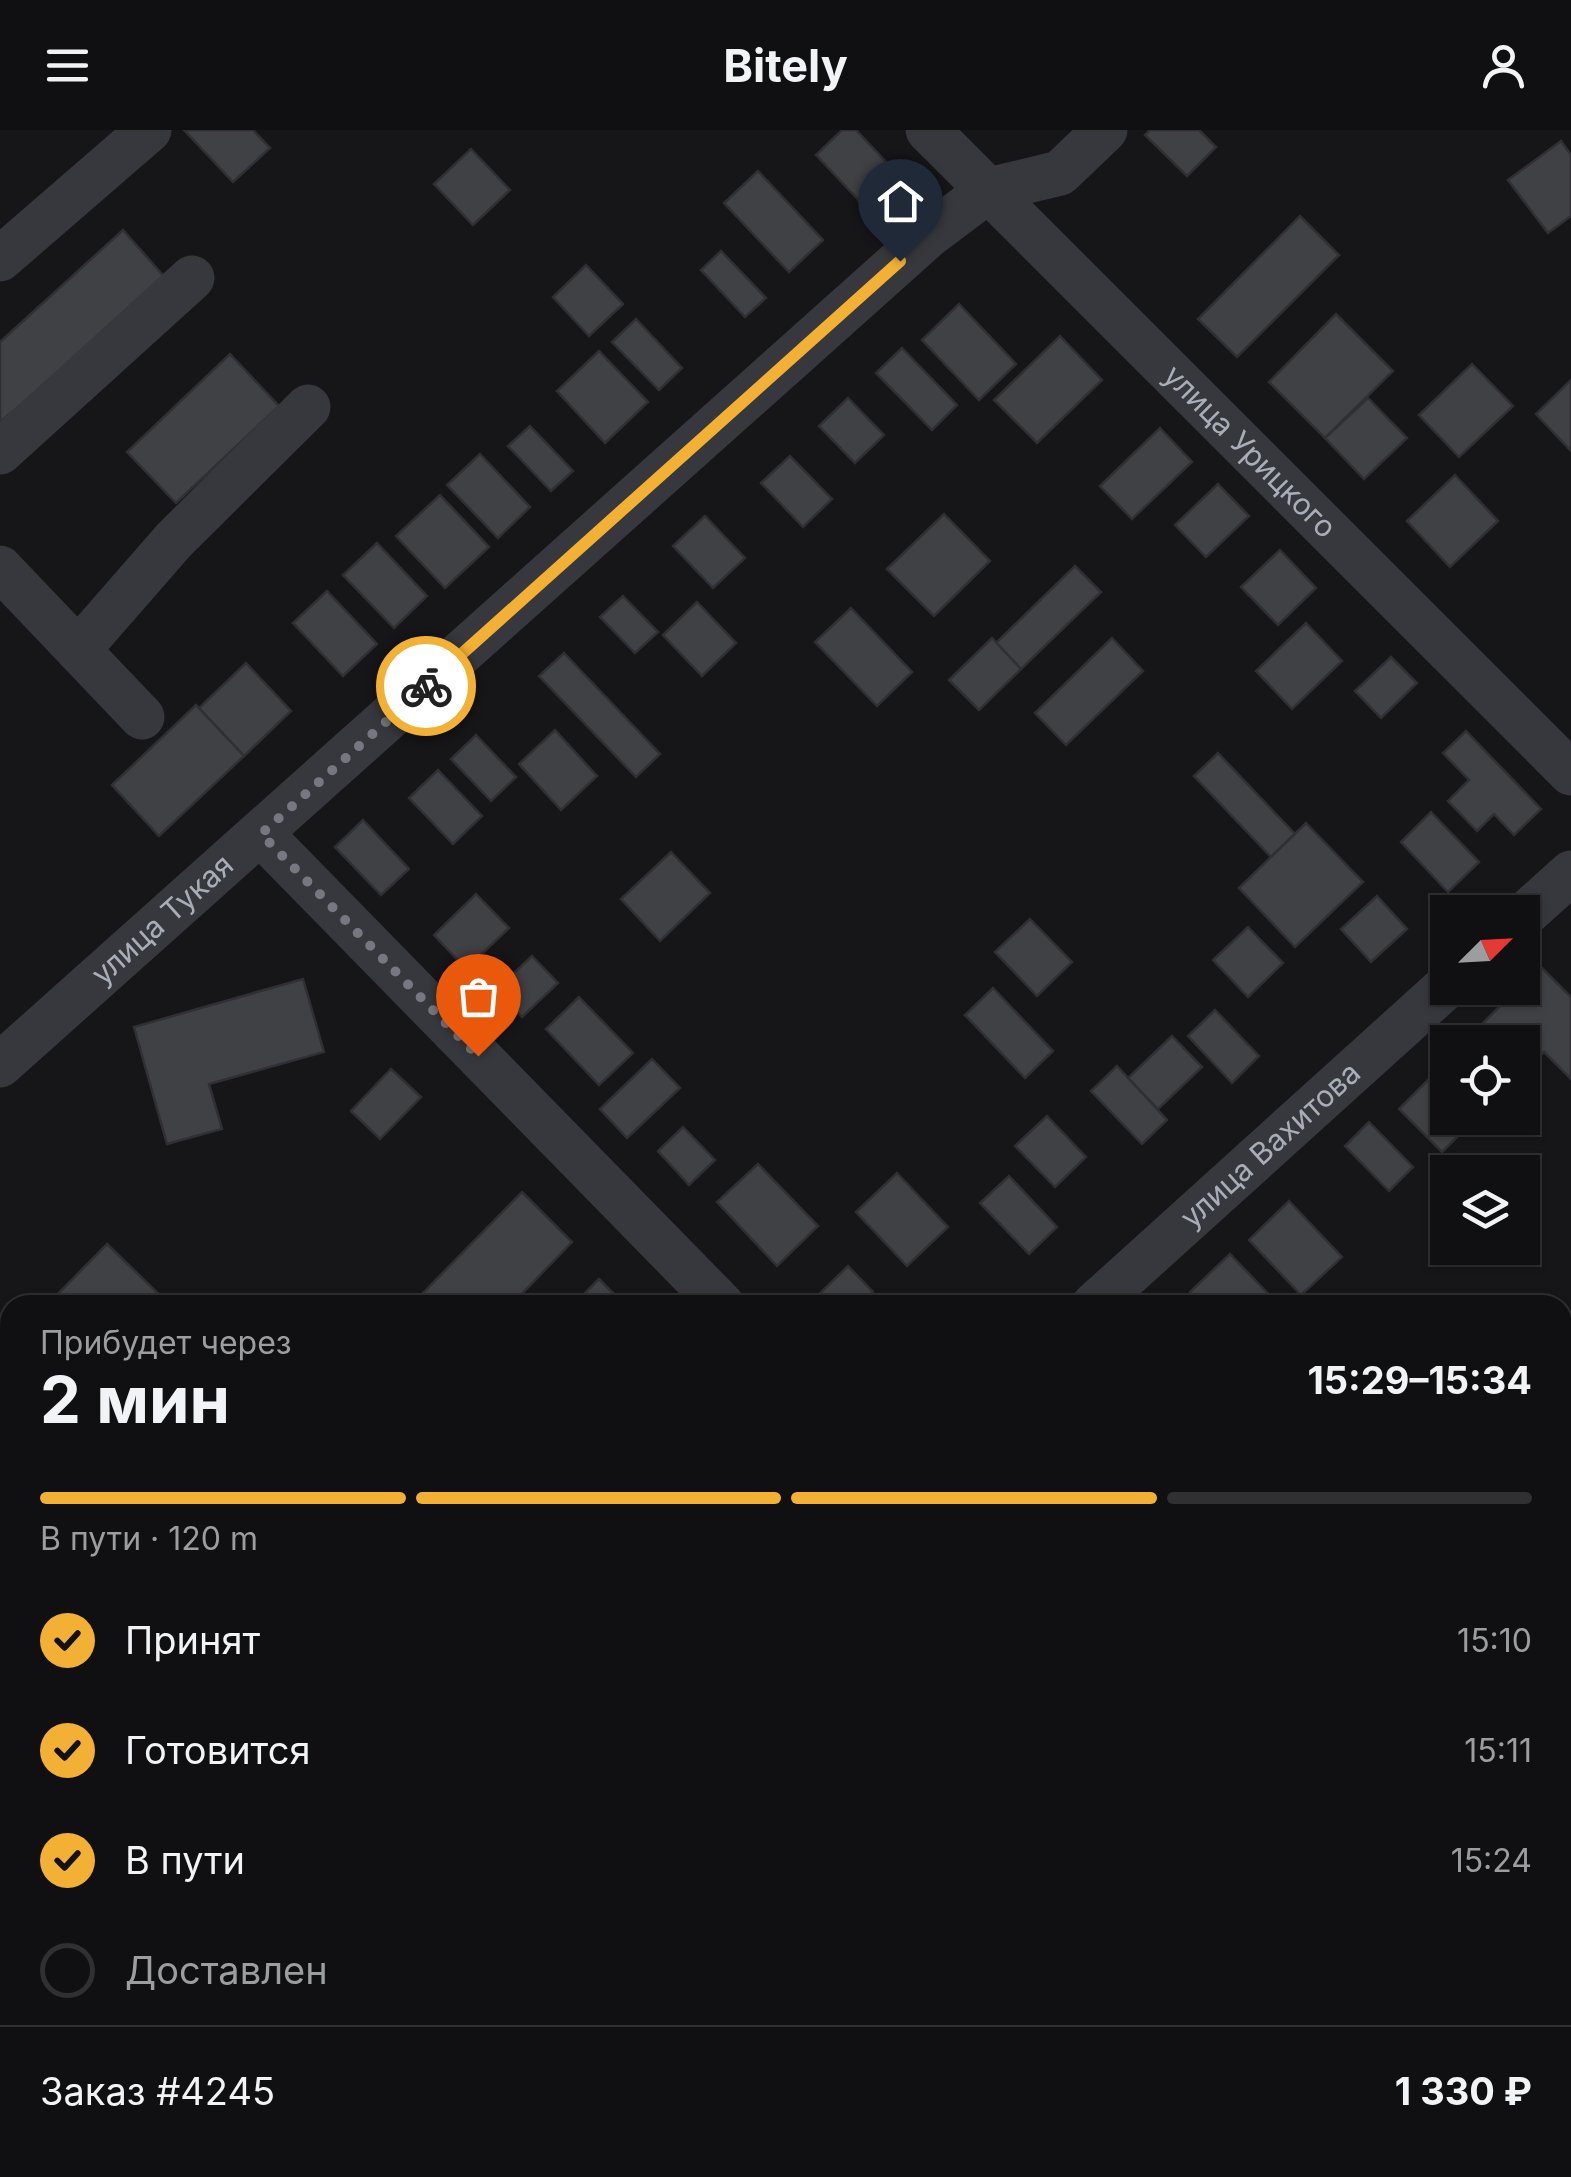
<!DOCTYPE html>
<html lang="ru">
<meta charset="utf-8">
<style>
:root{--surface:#101012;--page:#1e1e20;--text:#f1f3f6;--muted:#9c9d9f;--line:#303032;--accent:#f2b134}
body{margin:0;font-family:Inter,sans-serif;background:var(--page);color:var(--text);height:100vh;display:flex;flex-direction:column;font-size:38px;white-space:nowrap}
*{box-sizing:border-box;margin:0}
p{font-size:32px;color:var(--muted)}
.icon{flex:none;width:55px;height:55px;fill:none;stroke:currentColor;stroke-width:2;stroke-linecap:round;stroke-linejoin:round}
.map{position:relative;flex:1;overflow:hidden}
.details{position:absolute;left:0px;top:1165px;width:1572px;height:882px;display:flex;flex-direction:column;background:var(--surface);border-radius:30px 30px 0 0;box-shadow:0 2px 8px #0004,0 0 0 2px var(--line)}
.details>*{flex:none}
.needle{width:65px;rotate:66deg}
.controls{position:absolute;left:1430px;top:765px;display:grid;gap:20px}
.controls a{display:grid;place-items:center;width:110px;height:110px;border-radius:0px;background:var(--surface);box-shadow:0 2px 8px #0004,0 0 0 2px var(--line);font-size:50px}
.pin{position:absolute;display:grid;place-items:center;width:85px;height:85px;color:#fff;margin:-102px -42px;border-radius:50% 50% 50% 0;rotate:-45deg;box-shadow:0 0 10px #0007}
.pin .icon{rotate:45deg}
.courier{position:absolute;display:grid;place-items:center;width:100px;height:100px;margin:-50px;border:8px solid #f2b134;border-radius:50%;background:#fff;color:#222;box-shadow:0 2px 12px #0007}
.summary em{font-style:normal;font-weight:700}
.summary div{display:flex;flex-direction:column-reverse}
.summary{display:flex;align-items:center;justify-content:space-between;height:170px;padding:0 40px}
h1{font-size:65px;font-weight:700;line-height:75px}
.bar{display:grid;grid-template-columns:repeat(4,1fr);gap:15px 10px;align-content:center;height:120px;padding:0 40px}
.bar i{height:12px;border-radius:8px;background:var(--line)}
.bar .current{background:var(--accent)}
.bar p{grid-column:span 4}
.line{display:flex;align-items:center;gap:25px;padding:0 40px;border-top:2px solid var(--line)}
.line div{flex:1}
ol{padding:0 40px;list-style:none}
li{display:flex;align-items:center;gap:30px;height:110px}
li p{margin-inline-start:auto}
li .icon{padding:10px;border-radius:50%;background:var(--accent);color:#111;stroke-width:4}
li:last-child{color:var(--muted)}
li i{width:55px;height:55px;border:5px solid var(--line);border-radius:50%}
header{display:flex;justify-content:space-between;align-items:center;height:130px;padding:0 40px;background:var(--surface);font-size:45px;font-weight:700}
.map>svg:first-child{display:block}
</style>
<header><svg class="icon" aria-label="menu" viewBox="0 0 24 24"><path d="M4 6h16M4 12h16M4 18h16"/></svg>Bitely<svg class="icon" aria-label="person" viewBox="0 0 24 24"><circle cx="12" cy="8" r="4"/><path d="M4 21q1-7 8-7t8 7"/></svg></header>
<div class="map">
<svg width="1571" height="2047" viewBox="0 0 1571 2047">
<rect width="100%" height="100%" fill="#161618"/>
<g fill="#404145" stroke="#303034" stroke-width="2.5">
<path d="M184,0H253L270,18L233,52Z"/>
<path d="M842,0H856L902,49L869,81L816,25Z"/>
<path d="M1150,0H1199L1216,17L1187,46L1145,5Z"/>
<path d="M1561,11L1571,25V86L1548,103L1508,50Z"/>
<path d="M471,19L510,60L473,95L434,54Z"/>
<path d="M758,41L823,110L789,142L724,73Z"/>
<path d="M1300,86L1339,125L1237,227L1198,189Z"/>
<path d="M123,100L169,152L0,292V212Z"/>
<path d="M721,121L766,168L745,187L701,140Z"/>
<path d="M586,135L623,174L589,206L553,167Z"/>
<path d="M959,174L1016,234L979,270L922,210Z"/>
<path d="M1336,184L1393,241L1325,308L1269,252Z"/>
<path d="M636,189L682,238L659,260L612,212Z"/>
<path d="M1060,206L1102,250L1037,313L994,270Z"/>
<path d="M902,218L957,275L932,300L876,243Z"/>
<path d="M599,221L648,272L605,313L557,261Z"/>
<path d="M230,224L279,276L176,373L127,322Z"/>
<path d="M1472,234L1513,276L1459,327L1419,285Z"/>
<path d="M1571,250V321L1536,284Z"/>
<path d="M848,268L884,305L855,333L819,296Z"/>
<path d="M1368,268L1407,308L1364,349L1325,308Z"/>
<path d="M530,296L573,341L551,361L508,316Z"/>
<path d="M1160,298L1192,332L1132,389L1100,356Z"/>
<path d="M480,324L530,377L498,408L447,355Z"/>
<path d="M790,326L832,369L803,397L761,353Z"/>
<path d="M1455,345L1498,391L1450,437L1407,391Z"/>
<path d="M1218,354L1249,386L1206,427L1175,395Z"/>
<path d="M440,365L489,417L445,458L396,406Z"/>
<path d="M944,384L990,431L934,486L887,439Z"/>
<path d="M705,386L745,428L713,458L673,416Z"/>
<path d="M377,413L427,466L394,498L343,445Z"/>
<path d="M1280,420L1316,458L1278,495L1241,457Z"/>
<path d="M1075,436L1101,462L1021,539L996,513Z"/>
<path d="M327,461L377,514L343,546L293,493Z"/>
<path d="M623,466L658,502L635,523L600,487Z"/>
<path d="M697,472L736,513L702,546L663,505Z"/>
<path d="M851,478L912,542L877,576L815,512Z"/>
<path d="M1306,493L1342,531L1292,579L1256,541Z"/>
<path d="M992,508L1021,539L979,580L949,550Z"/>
<path d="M1112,508L1143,541L1066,615L1035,583Z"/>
<path d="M564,523L660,624L636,647L539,546Z"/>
<path d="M1391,527L1417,553L1381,588L1355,561Z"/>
<path d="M246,533L291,581L244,626L199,578Z"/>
<path d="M196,575L244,626L159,706L112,655Z"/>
<path d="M555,600L597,646L561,680L519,634Z"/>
<path d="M1466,601L1541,679L1514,705L1494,684L1477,701L1448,671L1469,650L1443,623Z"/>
<path d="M476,605L516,647L491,671L451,629Z"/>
<path d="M1218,623L1295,704L1271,727L1194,646Z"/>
<path d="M438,640L482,686L453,714L409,668Z"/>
<path d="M1431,682L1479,732L1448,762L1401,712Z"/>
<path d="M363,690L409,739L381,765L335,717Z"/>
<path d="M1306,693L1363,752L1295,817L1239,758Z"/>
<path d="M671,722L710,763L660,811L621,769Z"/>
<path d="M476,764L509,798L466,839L434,805Z"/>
<path d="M1377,766L1407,799L1371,832L1341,799Z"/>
<path d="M1030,789L1072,832L1037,866L995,822Z"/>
<path d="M1248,797L1283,833L1248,867L1213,830Z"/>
<path d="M532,826L558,853L522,887L496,860Z"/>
<path d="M1540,836L1571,867V949L1544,922L1522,943V912H1491L1477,899Z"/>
<path d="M303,849L324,922L209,954L222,999L167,1014L134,897Z"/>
<path d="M993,858L1053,921L1025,948L965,885Z"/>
<path d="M579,867L633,923L599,955L546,899Z"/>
<path d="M1215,880L1259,926L1232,953L1188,906Z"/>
<path d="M1172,906L1202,937L1158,979L1128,948Z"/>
<path d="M652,929L680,958L627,1008L600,979Z"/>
<path d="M1117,936L1167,990L1142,1014L1091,961Z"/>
<path d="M391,939L421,967L380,1009L351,981Z"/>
<path d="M1436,942L1448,954V988H1476L1442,1022L1399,979Z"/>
<path d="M1047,986L1086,1027L1055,1057L1015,1016Z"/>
<path d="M1369,992L1413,1037L1389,1061L1345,1016Z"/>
<path d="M683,997L715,1030L689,1055L658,1021Z"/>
<path d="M758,1034L818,1096L777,1136L717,1072Z"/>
<path d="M897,1043L948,1097L907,1136L856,1082Z"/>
<path d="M1009,1046L1057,1097L1029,1124L980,1073Z"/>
<path d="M522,1062L572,1112L511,1175H435L423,1163Z"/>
<path d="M1289,1071L1342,1127L1301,1165L1249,1110Z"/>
<path d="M107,1114L170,1175H60L53,1169Z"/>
<path d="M1230,1124L1277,1173L1275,1175H1202L1190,1162Z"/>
<path d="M848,1136L873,1162L860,1175H808Z"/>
<path d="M599,1149L625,1175H573Z"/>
<path d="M1571,1602V1660L1562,1651V1610Z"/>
<path d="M0,1993L10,2002V2038H48L58,2047H0Z"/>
<path d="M293,2038H366L361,2047H284Z"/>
<path d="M706,2038H792L783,2047H716Z"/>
<path d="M871,2038H1030L1020,2047H862Z"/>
</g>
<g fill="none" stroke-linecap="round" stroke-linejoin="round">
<g stroke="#37383d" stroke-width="45">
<path id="s1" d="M928,0L1571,643"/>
<path d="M0,129L149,0"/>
<path d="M0,322L192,148"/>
<path d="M0,438L142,587"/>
<path d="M78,520L174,410L308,277"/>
<path d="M261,704L722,1175"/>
<path d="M1522,787L1571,743"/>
<path id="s2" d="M0,935L929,105L989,60L1060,43L1105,0"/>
<path id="s3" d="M1094,1175L1448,855"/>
<path d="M1562,1760L1571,1769"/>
<path d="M0,1927L10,1916"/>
<path d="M1562,2021L1571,2030"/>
<path d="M139,2038L149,2047"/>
<path d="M201,2047L211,2038"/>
<path d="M1093,2047L1098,2038"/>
<path d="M1380,2047L1389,2038"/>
</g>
</g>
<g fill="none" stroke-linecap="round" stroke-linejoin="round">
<path stroke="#757880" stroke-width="10" stroke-dasharray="0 18" d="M426,556L261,704L478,926"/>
<path stroke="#f2b134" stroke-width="12" d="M426,556L900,131"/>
</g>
<g text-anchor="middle" stroke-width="9" stroke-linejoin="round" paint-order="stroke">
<g font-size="30" fill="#a8adb8" stroke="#111113">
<text dy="10" stroke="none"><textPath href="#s1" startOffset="455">улица Урицкого</textPath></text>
<text dy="10" stroke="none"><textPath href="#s2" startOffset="218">улица Тукая</textPath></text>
<text dy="10" stroke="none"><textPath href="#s3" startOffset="238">улица Вахитова</textPath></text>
</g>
</g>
</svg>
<div class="controls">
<a><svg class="needle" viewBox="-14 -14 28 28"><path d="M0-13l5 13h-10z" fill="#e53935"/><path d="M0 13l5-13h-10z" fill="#9c9d9f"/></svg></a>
<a><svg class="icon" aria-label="locate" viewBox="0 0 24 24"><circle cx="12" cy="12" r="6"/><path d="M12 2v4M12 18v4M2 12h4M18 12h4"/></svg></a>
<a><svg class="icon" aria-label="layers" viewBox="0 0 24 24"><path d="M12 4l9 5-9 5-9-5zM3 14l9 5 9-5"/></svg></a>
</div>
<div class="pin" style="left:478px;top:926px;background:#ea580c"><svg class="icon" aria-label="bag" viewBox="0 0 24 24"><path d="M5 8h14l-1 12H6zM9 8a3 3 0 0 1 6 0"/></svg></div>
<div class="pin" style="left:900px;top:131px;background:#1f2937"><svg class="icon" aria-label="home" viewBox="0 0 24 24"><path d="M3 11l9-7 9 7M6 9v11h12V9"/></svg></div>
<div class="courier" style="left:426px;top:556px"><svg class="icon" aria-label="bike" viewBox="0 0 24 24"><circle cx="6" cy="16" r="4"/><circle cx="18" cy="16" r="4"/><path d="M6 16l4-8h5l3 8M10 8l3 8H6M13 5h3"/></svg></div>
<section class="details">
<div class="summary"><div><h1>2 мин</h1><p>Прибудет через</p></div><em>15:29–15:34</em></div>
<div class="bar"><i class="current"></i><i class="current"></i><i class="current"></i><i></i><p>В пути · 120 m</p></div>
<ol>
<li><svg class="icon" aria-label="check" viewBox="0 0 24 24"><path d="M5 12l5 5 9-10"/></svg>Принят<p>15:10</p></li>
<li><svg class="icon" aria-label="check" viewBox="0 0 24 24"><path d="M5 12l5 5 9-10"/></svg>Готовится<p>15:11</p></li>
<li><svg class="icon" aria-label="check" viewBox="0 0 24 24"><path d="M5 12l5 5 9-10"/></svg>В пути<p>15:24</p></li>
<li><i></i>Доставлен</li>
</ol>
<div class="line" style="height:130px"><div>Заказ #4245</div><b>1 330 ₽</b></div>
</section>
</div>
